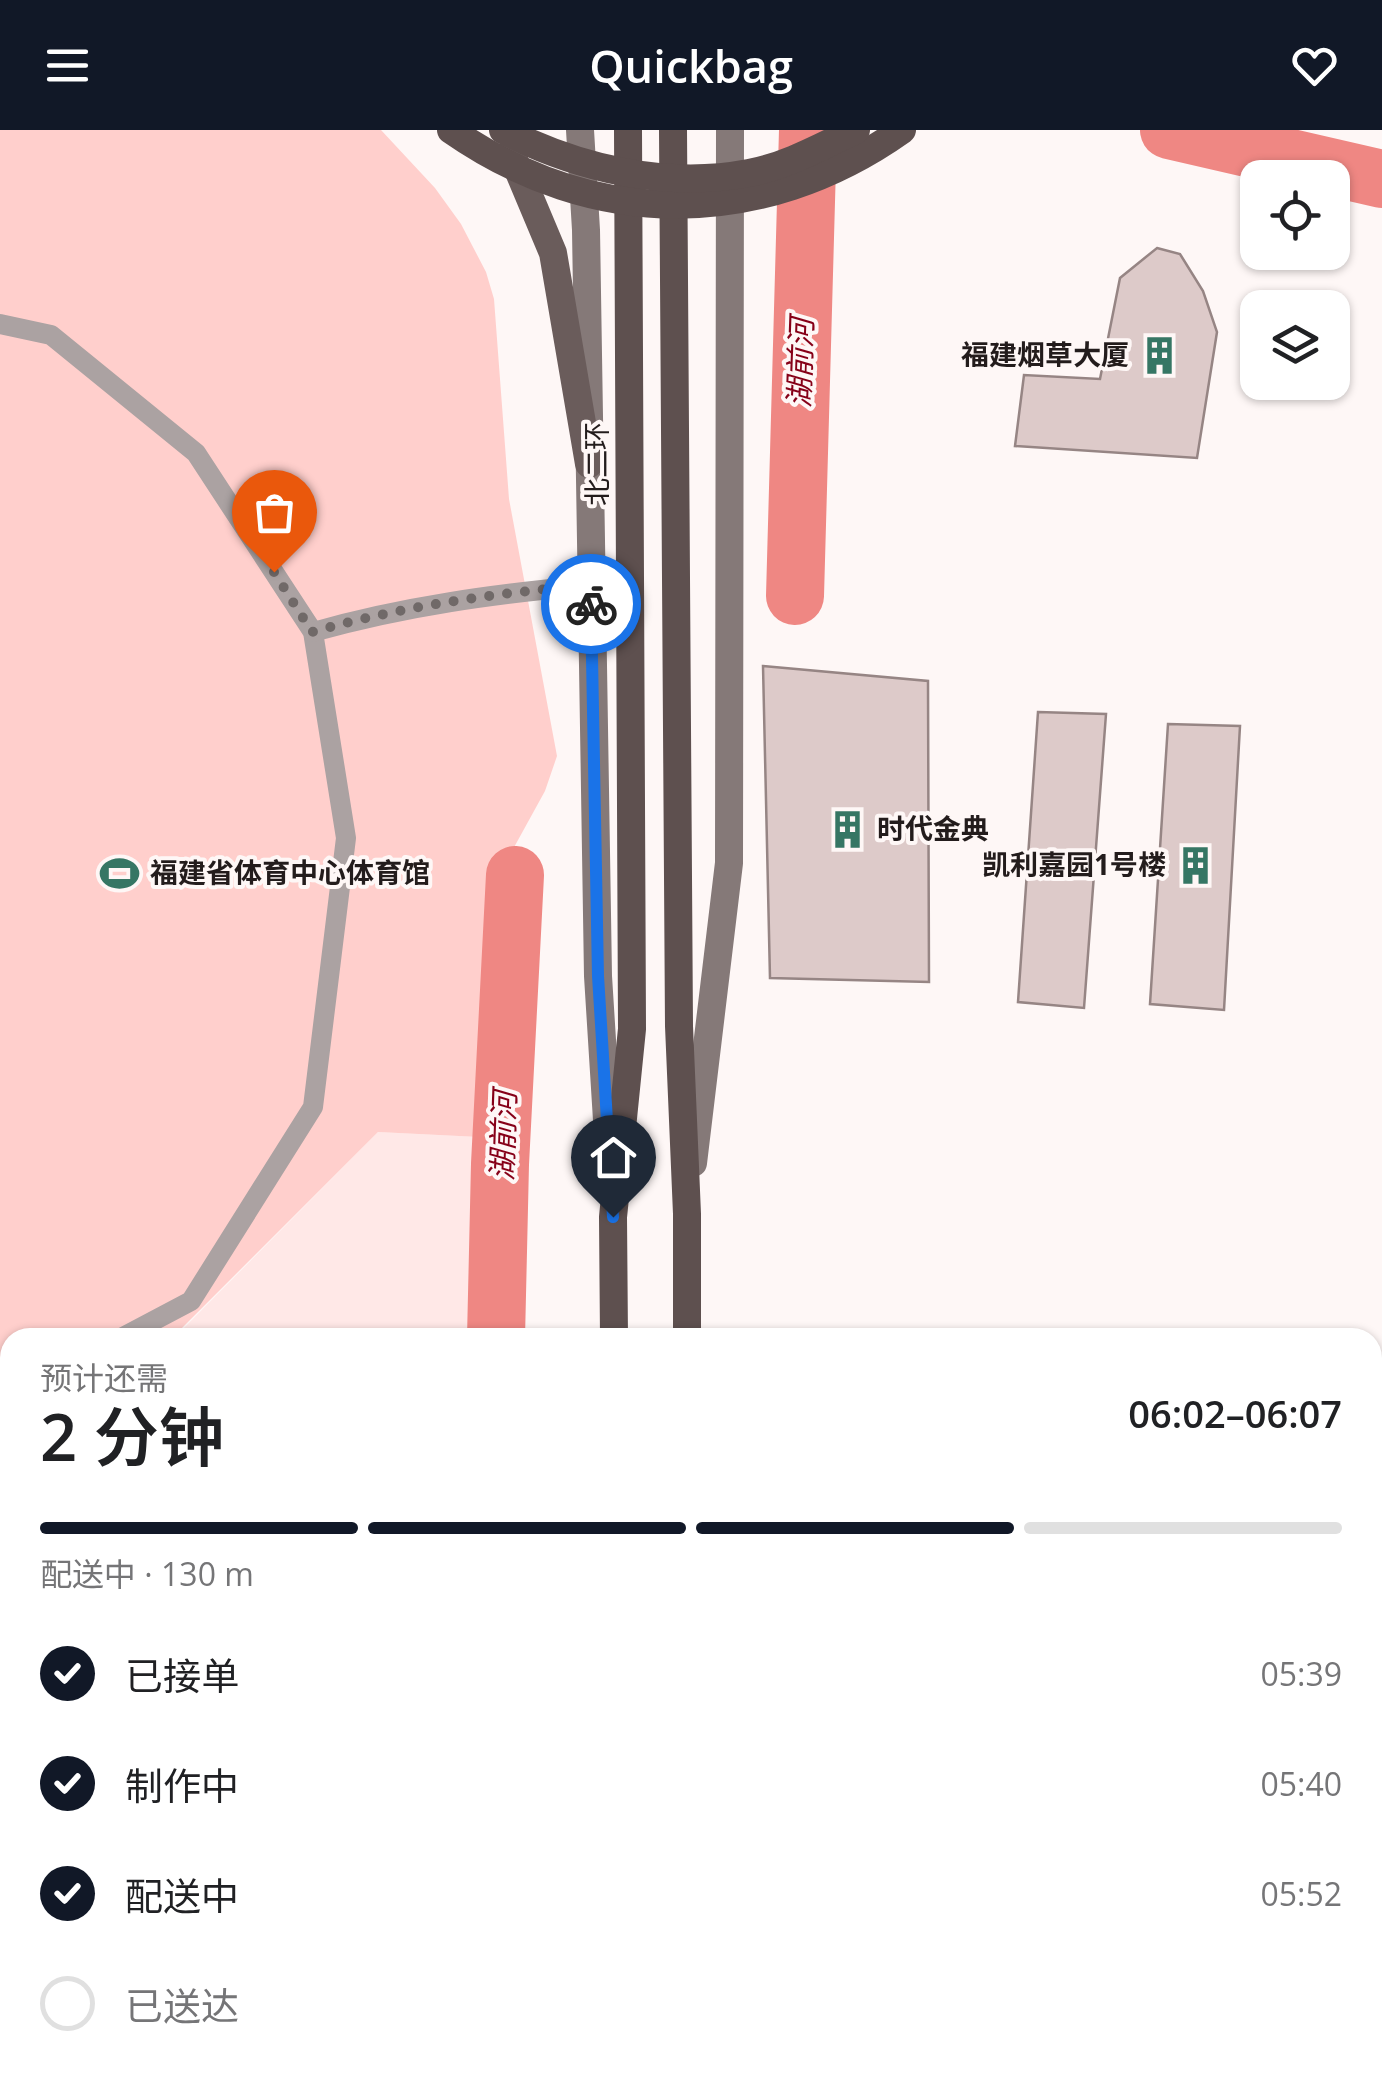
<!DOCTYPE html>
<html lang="zh">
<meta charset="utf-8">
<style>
:root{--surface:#fff;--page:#f2f2f2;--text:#202124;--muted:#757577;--line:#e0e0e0;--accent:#111827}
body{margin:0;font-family:"Open Sans","Noto Sans SC",sans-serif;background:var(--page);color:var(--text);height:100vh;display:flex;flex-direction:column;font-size:38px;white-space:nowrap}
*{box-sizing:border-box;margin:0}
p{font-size:32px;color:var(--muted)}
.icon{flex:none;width:55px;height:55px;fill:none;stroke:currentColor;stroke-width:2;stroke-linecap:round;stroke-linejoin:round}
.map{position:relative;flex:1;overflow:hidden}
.drawer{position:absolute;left:0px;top:1198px;width:1382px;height:752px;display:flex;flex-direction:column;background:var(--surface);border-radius:30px 30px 0 0;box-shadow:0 2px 8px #0004}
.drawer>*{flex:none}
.controls{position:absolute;left:1240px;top:30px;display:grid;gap:20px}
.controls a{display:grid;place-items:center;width:110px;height:110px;border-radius:20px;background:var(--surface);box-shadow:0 2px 8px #0004;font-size:50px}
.pin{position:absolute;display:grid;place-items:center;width:85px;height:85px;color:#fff;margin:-102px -42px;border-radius:50% 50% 50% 0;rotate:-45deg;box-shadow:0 0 10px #0007}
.pin .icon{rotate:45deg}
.courier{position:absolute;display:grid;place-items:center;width:100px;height:100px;margin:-50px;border:8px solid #1a73e8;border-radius:50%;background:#fff;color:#222;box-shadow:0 2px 12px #0007}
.summary em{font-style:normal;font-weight:600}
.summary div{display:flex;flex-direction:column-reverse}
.summary{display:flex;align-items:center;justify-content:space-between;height:170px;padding:0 40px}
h1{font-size:65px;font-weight:600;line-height:75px}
.bar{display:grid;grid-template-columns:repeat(4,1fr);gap:15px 10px;align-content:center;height:120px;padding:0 40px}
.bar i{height:12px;border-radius:8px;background:var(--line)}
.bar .active{background:var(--accent)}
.bar p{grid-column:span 4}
ol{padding:0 40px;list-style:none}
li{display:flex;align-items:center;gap:30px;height:110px}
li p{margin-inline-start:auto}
li .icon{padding:10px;border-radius:50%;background:var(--accent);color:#fff;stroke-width:4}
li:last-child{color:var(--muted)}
li i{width:55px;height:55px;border:5px solid var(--line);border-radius:50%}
header{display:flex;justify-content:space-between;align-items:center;height:130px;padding:0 40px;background:var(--accent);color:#fff;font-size:45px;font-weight:600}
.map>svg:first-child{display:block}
</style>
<header><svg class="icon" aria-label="menu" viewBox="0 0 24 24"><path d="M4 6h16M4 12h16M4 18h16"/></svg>Quickbag<svg class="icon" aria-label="heart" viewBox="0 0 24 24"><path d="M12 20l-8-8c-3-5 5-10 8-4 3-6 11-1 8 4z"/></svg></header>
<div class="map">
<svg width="1382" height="1949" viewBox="0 0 1382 1949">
<rect width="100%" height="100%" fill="#fef7f6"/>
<g fill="#ffe8e7">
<path d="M378,1002L479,1007L467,1207L174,1208Z"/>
<path d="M10,1364V1940H234L224,1949L0,1942V1368Z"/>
</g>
<path fill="#ffcfcc" d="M0,0H381L435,58L461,94L486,142L494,169L509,369L557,626L545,661L495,752L479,1007L378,1002L173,1207L10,1208V1364L0,1368Z"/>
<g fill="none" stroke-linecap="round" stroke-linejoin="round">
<g stroke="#ef8783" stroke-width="58">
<path d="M1169,0L1382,49"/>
<path d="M795,466L808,0"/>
<path d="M496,1208L500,1034L515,745"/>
<path d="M295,1949L308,1940"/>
</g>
</g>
<g fill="#ddcac9" stroke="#968584" stroke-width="2.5">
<path d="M1157,118L1180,124L1203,161L1217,202L1197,328L1015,316L1024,245L1100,249L1120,148Z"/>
<path d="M763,536L928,551L929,852L770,848Z"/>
<path d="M1038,582L1106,584L1084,878L1018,872Z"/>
<path d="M1168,594L1240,596L1224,880L1150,874Z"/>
</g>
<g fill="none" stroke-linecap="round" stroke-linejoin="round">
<g stroke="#b3acac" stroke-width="6" stroke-dasharray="8 8" stroke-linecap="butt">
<path d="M539,1940V1949"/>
<path d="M564,1940V1949"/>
<path d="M758,1949V1940"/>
</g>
<g stroke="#aba2a2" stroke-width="20">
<path d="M0,194L51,205L196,323L313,502L346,708L313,977L191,1171L121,1208"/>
<path d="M313,502C405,476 495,464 590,455"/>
<path d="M0,1272L10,1266"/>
</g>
<g stroke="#857978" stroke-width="28">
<path d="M580,0L586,100L598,846L610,1038"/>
<path d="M693,1033L729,733L730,0"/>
</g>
<path stroke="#6a5c5b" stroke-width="28" d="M511,23L553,123L589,334"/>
<g stroke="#5e504f" stroke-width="28">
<path d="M673,0L679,896L687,1084V1208"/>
<path d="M614,1208L613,1087L632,899L628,0"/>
<path d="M619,1940V1949"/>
<path d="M690,1940V1949"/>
</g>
<path stroke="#b3acac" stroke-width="6" stroke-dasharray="8 8" stroke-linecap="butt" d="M683,1949L758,1946"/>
<g stroke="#5e504f" stroke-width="28">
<path d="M451,0C593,99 761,100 902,0"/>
<path d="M503,0C577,38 665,59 749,43C787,36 822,16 856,0"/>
</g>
</g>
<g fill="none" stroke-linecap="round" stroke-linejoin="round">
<path stroke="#706968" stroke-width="10" stroke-dasharray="0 18" d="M274,442L312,502C404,476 495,463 590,455L591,474"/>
<path stroke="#1a73e8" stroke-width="12" d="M591,474L598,846L613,1087"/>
</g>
<defs>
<symbol id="building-bare" viewBox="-9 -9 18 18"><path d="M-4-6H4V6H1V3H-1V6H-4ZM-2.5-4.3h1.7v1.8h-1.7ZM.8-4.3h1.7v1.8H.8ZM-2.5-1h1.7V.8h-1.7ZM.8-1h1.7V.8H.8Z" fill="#367664" stroke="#fef7f6" stroke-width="2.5" paint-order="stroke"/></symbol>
<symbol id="stadium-bare" viewBox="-9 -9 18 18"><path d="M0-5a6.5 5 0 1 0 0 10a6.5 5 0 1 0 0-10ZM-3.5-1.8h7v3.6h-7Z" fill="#367664" stroke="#fef7f6" stroke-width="2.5" paint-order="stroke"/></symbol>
</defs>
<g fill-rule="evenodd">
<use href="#building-bare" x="1132" y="198" width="55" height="55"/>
<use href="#building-bare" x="820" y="672" width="55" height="55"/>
<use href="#building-bare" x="1168" y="708" width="55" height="55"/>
<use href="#stadium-bare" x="92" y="716" width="55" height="55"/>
</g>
<g text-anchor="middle" stroke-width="8" stroke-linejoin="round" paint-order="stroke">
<g font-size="28" font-weight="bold" fill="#231c1c" stroke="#fef7f6" text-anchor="end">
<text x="1129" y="235">福建烟草大厦</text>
<text x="877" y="709" text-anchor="start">时代金典</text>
<text x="1166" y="745">凯利嘉园1号楼</text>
<text x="150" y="753" text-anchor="start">福建省体育中心体育馆</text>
</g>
<g font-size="28" fill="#231c1c" stroke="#fef7f6">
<text transform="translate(597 334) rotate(-90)" y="10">北二环</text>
</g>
<g font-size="30" font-style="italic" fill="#860018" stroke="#fef7f6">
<text transform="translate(801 233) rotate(-88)" y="10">湖前河</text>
<text transform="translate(504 1006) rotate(-88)" y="10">湖前河</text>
</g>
</g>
</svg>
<div class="controls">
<a><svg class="icon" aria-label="locate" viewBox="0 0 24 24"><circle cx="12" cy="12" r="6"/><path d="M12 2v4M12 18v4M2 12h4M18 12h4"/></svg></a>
<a><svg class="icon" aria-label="layers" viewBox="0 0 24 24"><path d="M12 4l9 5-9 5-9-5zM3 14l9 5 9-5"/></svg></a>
</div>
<div class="pin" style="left:274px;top:442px;background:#ea580c"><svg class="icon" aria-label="bag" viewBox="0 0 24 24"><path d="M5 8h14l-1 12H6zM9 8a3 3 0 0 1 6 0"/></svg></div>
<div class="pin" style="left:613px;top:1087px;background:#1f2937"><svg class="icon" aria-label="home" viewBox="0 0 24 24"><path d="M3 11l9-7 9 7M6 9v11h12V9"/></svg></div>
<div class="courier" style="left:591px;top:474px"><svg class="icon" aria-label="bike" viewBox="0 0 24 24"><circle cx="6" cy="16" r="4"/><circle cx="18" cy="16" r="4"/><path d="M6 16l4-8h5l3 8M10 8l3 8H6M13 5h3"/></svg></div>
<section class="drawer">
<div class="summary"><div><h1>2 分钟</h1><p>预计还需</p></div><em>06:02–06:07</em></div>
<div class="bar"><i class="active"></i><i class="active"></i><i class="active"></i><i></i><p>配送中 · 130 m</p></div>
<ol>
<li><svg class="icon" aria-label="check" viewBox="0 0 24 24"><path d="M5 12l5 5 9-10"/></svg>已接单<p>05:39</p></li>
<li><svg class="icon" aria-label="check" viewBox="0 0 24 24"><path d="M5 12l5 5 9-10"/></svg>制作中<p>05:40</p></li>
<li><svg class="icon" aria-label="check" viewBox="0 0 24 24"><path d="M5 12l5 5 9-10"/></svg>配送中<p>05:52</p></li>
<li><i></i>已送达</li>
</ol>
</section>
</div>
